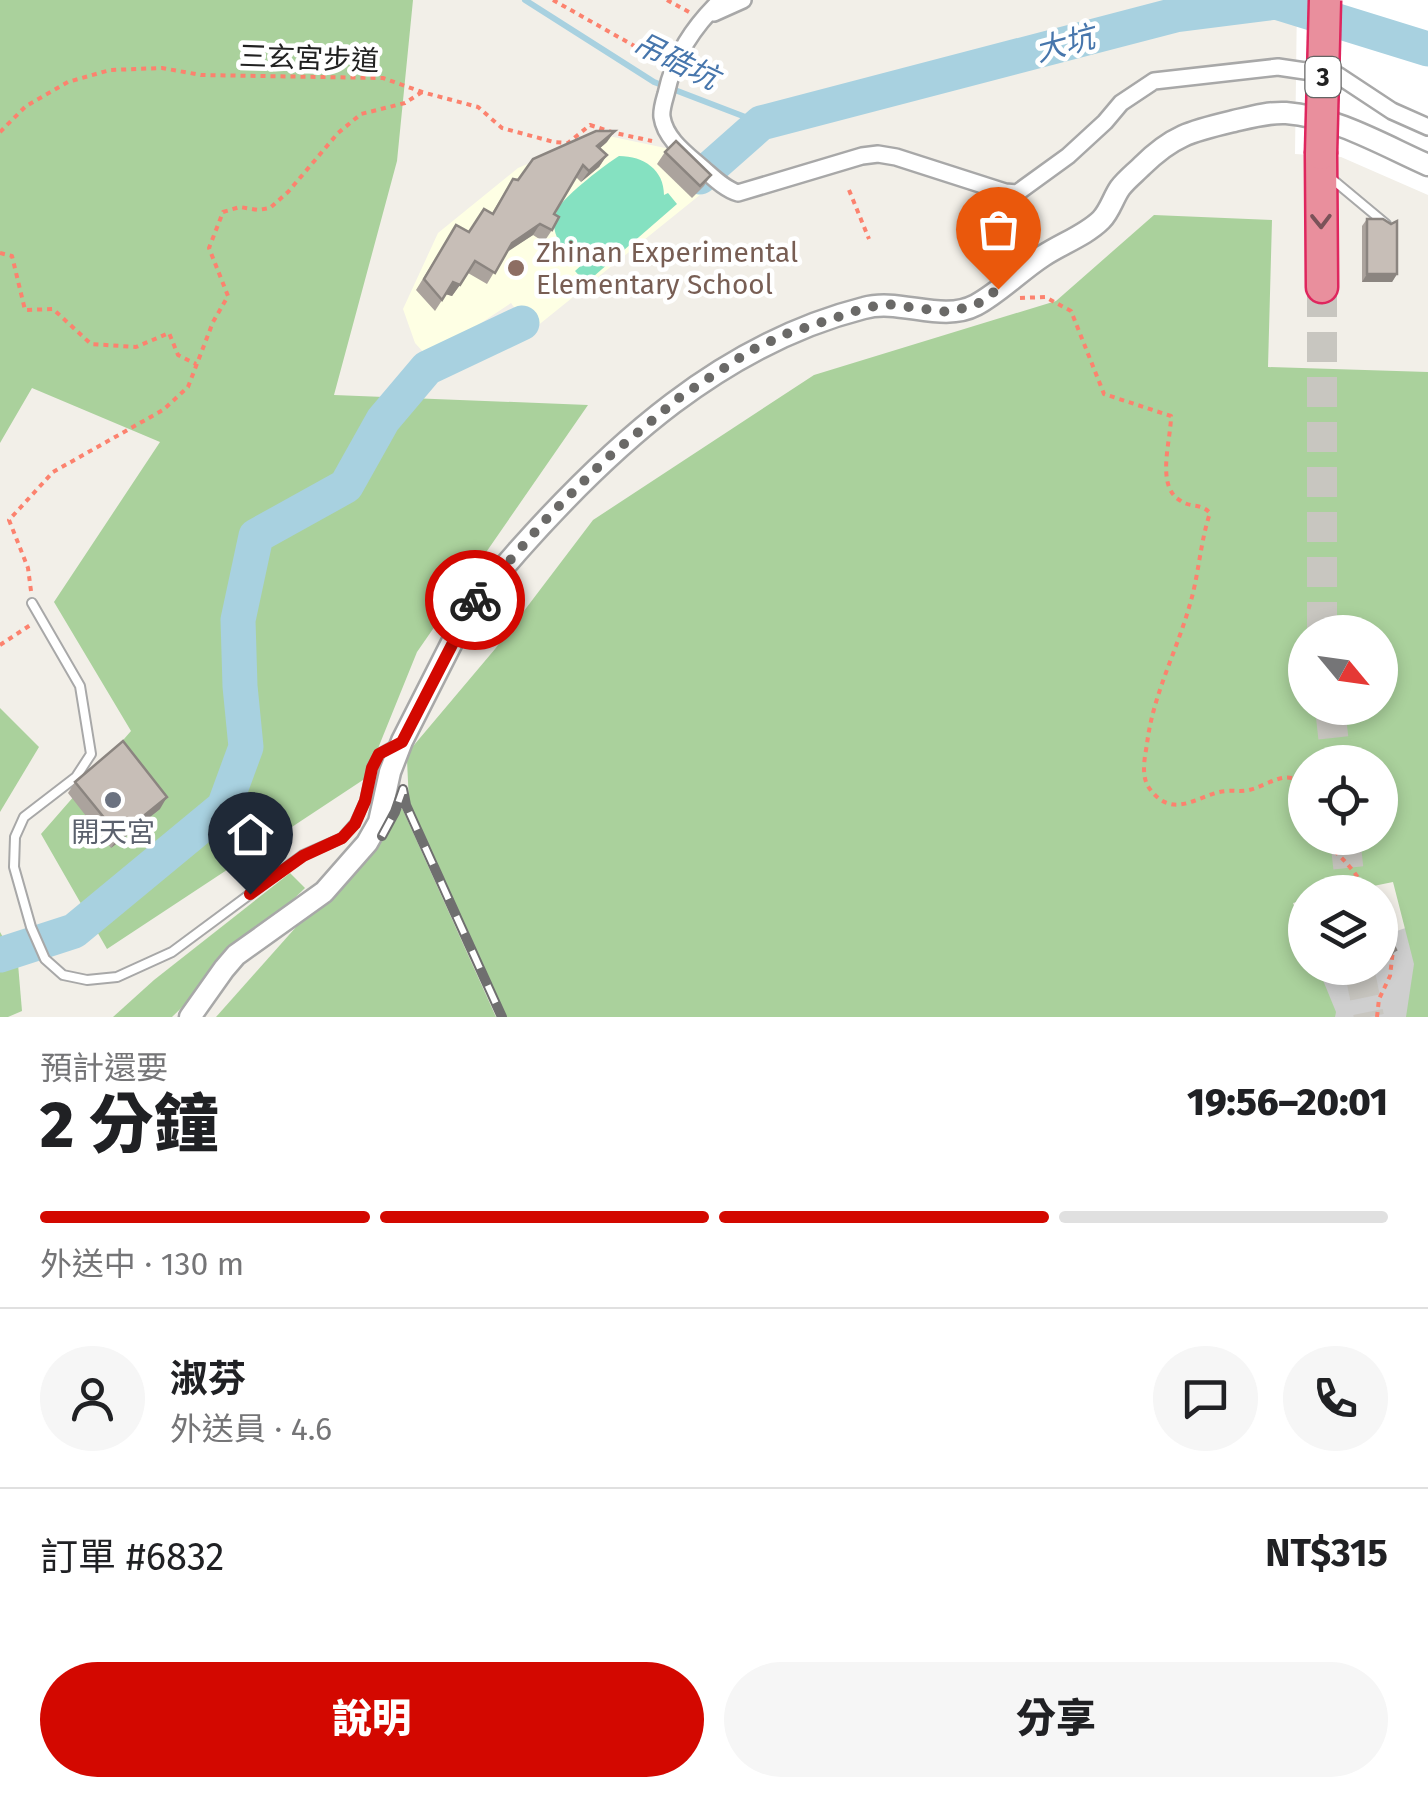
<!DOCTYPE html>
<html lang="zh-TW">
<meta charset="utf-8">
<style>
:root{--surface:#fff;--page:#f6f6f6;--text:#202124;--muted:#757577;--line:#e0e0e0;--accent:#d30800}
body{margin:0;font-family:"Fira Sans","Noto Sans TC",sans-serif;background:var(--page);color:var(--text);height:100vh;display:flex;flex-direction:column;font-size:38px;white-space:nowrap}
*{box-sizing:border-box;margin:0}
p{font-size:32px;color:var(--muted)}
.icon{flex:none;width:55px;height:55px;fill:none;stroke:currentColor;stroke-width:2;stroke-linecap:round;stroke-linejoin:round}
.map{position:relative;height:1017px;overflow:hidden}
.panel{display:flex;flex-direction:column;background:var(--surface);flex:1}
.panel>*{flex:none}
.needle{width:65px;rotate:119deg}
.fabs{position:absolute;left:1288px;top:615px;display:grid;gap:20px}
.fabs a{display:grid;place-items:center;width:110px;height:110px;border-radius:50%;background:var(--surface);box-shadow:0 5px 15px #0003;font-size:50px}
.pin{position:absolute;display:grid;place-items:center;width:85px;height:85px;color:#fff;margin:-102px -42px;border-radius:50% 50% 50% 0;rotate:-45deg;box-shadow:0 0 10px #0007}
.pin .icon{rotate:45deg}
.courier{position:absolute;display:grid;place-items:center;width:100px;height:100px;margin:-50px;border:8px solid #d30800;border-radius:50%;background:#fff;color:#222;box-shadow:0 2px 12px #0007}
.head em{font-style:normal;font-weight:800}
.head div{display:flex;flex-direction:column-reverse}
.head{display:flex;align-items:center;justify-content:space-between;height:170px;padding:0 40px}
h1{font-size:65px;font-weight:800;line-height:75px}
.bar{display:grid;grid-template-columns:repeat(4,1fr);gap:15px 10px;align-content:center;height:120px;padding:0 40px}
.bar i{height:12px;border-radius:8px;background:var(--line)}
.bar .selected{background:var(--accent)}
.bar p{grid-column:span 4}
.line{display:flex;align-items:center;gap:25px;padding:0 40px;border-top:2px solid var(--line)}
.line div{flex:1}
.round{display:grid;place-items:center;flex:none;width:105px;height:105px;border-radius:52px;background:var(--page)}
.button{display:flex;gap:20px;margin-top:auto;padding:20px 40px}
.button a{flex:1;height:115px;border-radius:60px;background:var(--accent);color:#fff;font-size:40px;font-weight:800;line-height:115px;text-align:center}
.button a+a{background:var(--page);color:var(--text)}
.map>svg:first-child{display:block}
</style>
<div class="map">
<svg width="1428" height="1017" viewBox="0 0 1428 1017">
<rect width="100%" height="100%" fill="#f2efe8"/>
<path fill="#feffe4" d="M599,134L670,149L711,186L531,331L511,303L454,341L425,354L415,343L403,309L438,233L518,168Z"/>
<path fill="#cfcfcf" d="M1428,920V1017H1146L1305,968H1380V937Z"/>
<g fill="#aad19c" fill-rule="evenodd">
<path d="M0,0H413L397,161L334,395L588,405L417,652L366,778L107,949L41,834L131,731L54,602L160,442L32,388L0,443Z"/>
<path d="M1154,215L1272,220L1268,367L1428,372V1017H1406L1414,964L1393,882L1344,892H1305V900L1293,903L1305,935V968H1318L1336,1012L1335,1017H505L409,803L407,760L409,751L495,649L593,520L814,375L1056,301ZM1305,632H1380V708H1305ZM1305,762H1380V838H1305Z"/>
<path d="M0,708L39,747L0,812Z"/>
<path d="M402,808L496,1017H216Z"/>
<path d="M290,873L305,888L172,1017H113L154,980Z"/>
<path d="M0,932L18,964L22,1011L8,1017H0Z"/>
</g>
<path fill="#85e1c1" d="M619,156C644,156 664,170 664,195L668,193L677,204L586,283L575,271L585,262C563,255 545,230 559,207C567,194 606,164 619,156Z"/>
<path fill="#fff" d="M1297,0H1428V195L1341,157L1295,154Z"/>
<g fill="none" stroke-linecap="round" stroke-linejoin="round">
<path stroke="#a8d1e0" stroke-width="6" d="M525,0L654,82L761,123"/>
<g stroke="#a8d1e0" stroke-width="35">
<path d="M700,177L761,123L1175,15L1276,2L1428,49"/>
<path d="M0,955L74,931L224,807L246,747L240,686L238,620L256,536L346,486L383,420L427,368L522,323"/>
</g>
<g stroke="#c8c6c0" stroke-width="30" stroke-dasharray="30 15" stroke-linecap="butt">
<path d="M1322,632V287"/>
<path d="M1330,708L1336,762"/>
<path d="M1345,838L1351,892"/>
<path d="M1359,968L1369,1017"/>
</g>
<defs>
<g id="service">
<path d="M1332,179L1386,224"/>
<path d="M32,603L80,686L91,754L76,777L24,817L15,837L14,867L31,927L45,959L63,975L87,980L117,977L172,952L303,855L342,838L355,823L365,801L372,767L379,754L393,746"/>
</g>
<g id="minor">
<path d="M721,0C693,27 674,56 666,94C664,101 661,110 662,117C665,138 685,153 700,166C712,176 724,189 738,193L862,156L878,154L896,157L1005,192L1017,193L1068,156L1105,122L1121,103L1154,81L1278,67L1339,76L1392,111L1428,127"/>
<path d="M714,13L743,0"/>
</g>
<path id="tertiary" d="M190,1017L224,969L236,955L324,892L367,843L379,822L390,772L402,741L472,603C486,585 502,570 517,552C612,445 722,344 864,308C900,298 942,323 976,305C1000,292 1020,271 1043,256C1061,244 1086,235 1101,220C1110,211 1113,198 1120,188C1126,180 1135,173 1142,166C1173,135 1192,131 1234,121C1251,117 1269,112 1286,113C1336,117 1383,145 1428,165"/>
<path id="motorway" d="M1321,154L1322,287"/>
</defs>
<use href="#service" stroke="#a8a8a8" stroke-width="12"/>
<use href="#minor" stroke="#a8a8a8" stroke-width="20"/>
<use href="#tertiary" stroke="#a8a8a8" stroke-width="25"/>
<use href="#motorway" stroke="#df265e" stroke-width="35"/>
<g stroke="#fc826e" stroke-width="4" stroke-dasharray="5 5" stroke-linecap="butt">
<path d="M553,0L661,61"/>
<path d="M667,0L689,12"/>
<path d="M0,132L26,106L68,82L110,70L162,68L201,75L383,78L422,92L478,107L502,128L554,142L568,143L590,125L615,133L652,141"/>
<path d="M849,190L869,239"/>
<path d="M0,253L12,256L25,310L53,309L91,344L136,347L169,333L178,355L196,364"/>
<path d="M1020,298L1045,297L1071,311L1104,394L1171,416C1171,441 1155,487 1181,501C1191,508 1201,503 1210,513C1200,543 1199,574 1190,604C1177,651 1153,694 1147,744C1145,756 1142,770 1146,782C1147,786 1152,792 1155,795C1178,818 1201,793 1226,791C1234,790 1241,792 1249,790C1270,785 1287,767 1305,786"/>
<path d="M31,591L28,568L9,520L53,472L163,410L188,387L213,322L228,296L209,248L223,212L240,207L258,210L270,208L288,192L338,133L361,114L405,103L422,92"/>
<path d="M0,645L32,624"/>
<path d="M1305,810V812"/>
<path d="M1319,838C1340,854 1354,870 1368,892"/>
<path d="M1380,911L1388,924L1391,940"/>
<path d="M1377,1017L1379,999L1390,976L1393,950"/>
</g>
<use href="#service" stroke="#fff" stroke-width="8"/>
<use href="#minor" stroke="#fff" stroke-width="15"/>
<use href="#tertiary" stroke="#fff" stroke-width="20"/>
<use href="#motorway" stroke="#e98f9d" stroke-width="30"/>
<defs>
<path id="rail" d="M382,836L395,812L403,789L406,805L502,1017"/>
</defs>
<use href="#rail" stroke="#6f6f6f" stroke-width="10"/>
<use href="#rail" stroke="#fff" stroke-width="6" stroke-dasharray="19" stroke-linecap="butt"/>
<defs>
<path id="motorway-bridge" d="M1321,154L1325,0"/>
</defs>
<use href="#motorway-bridge" stroke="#df265e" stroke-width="35" stroke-linecap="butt"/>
<use href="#motorway-bridge" stroke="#e98f9d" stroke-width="30"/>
</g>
<g fill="#aba39d">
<path d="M607,142L600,148L607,155L599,167L581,182L576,177L554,214L552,230L544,242L533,235L506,252L487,284L468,273L452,296L446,294L435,311L416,290L456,225L469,232L492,213L513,179L518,180Z"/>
<path d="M665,152L711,175L704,186L692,198L657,164Z"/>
<path d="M1367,219L1397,274L1392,282H1362V226Z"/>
<path d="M75,782L160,809L111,848L68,793Z"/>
</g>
<g fill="#8b8580">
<path d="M615,131L607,142L590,157L597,146Z"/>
<path d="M607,155L599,167L581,182L589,171Z"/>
<path d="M540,224L533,235L504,254L512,243Z"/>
<path d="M1367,274H1397L1392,282H1362Z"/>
<path d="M453,282L460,285L452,296L445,294Z"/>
<path d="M167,797L160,809L111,848L119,836Z"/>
<path d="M1396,950L1391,957L1380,963V958Z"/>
</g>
<g fill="#c7beb7" stroke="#8b8580" stroke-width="2.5">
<path d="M596,131H615L597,146L607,155L589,171L583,165L554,214L559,217L552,230L540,224L512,243L495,273L475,261L460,285L453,282L442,300L424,279L456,225L469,232L484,209L493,214L513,179L518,180L533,159Z"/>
<path d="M676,141L711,175L700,186L665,152Z"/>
<path d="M1367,219H1383L1391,224L1397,221V274H1367Z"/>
<path d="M123,741L167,797L119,836L75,782Z"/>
<path d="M1380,916L1396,950L1380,958Z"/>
</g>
<defs><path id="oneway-chevron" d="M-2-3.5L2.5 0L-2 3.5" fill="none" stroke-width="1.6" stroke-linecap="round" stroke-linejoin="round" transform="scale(2.5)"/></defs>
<use stroke="#7b5259" href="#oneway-chevron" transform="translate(1321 221) rotate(89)"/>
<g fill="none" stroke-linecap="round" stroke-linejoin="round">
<path stroke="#6a6967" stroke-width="10" stroke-dasharray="0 18" d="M475,600L549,516L605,460L680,397L750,351L786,334L865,308L886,304L948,312L976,305L998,289"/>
<path stroke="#d30800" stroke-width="12" d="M250,894L303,856L342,838L355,824L365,801L372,768L379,754L402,742L475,600"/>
</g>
<circle fill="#8d6e63" stroke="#fff" stroke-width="4" cx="516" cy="268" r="10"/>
<circle fill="#6b7280" stroke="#fff" stroke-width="4" cx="113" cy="800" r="10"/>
<g text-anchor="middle" stroke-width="9" stroke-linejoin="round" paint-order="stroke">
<rect fill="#fff" stroke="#646464" stroke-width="2.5" x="1305.5" y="57" width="35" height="40" rx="8"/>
<g font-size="25" font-weight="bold" fill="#212121">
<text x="1323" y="86">3</text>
</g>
<g font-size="28" fill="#212121" stroke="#fff">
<text transform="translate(309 58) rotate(2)" y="10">三玄宮步道</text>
</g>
<g font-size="28" fill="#785e54" stroke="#fff" text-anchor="start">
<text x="536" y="262">Zhinan Experimental<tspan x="536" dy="32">Elementary School</tspan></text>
</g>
<g font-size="28" fill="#5b616d" stroke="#fff">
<text x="113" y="842">開天宮</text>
</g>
<g font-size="30" font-style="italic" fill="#4776ac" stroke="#fff">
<text transform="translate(1065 44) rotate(-15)" y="10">大坑</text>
<text transform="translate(676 61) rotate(26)" y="10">吊硞坑</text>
</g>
</g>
</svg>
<div class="fabs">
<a><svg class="needle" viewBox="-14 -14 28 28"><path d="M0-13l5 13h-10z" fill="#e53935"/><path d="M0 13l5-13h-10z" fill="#757577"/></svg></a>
<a><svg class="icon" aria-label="locate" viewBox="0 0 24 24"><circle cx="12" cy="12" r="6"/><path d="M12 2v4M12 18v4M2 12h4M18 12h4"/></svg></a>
<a><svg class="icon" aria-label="layers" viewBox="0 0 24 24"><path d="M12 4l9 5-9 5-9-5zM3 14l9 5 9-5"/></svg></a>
</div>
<div class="pin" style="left:998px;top:289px;background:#ea580c"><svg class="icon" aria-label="bag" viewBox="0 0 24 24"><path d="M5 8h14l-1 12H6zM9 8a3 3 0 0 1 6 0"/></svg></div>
<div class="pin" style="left:250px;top:894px;background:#1f2937"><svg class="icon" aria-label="home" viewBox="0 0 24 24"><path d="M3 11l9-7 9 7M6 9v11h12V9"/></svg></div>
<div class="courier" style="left:475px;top:600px"><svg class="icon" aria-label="bike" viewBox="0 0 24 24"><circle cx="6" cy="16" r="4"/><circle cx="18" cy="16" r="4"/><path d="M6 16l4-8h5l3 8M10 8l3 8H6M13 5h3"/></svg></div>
</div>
<section class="panel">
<div class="head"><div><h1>2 分鐘</h1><p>預計還要</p></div><em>19:56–20:01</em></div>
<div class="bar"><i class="selected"></i><i class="selected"></i><i class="selected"></i><i></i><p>外送中 · 130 m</p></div>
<div class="line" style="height:180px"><a class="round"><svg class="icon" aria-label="person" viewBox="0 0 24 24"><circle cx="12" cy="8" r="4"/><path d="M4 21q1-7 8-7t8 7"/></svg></a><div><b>淑芬</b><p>外送員 · 4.6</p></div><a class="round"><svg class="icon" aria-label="chat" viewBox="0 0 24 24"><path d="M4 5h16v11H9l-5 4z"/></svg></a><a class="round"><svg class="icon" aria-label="phone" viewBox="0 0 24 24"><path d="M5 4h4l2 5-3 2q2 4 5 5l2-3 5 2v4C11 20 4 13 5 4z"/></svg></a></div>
<div class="line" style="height:130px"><div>訂單 #6832</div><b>NT$315</b></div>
<div class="button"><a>說明</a><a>分享</a></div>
</section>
